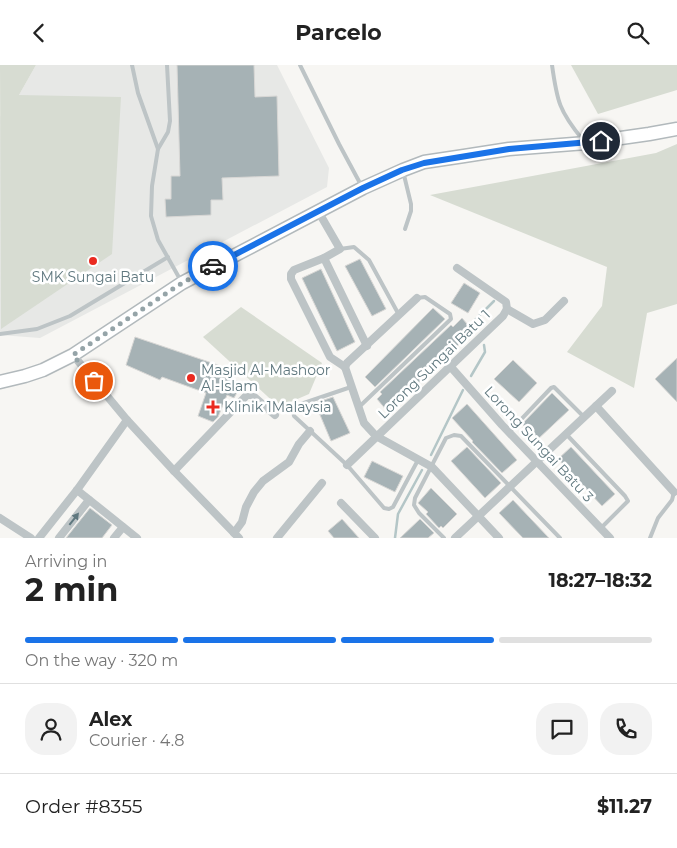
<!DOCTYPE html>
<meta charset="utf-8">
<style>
:root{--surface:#fff;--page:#f2f2f2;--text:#222;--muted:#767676;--line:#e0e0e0;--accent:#1a73e8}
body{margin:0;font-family:Montserrat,sans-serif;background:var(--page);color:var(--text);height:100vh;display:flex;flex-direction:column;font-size:19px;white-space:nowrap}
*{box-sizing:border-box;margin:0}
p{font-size:16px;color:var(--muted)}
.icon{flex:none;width:28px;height:28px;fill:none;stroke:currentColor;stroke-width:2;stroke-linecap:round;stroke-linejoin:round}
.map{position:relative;height:473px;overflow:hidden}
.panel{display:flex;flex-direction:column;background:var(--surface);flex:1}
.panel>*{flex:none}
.pin{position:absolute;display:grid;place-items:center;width:42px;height:42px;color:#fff;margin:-21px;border:2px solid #fff;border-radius:50%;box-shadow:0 1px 5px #0007}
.courier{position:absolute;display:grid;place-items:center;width:50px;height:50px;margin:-25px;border:4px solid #1a73e8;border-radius:50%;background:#fff;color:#222;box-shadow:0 1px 6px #0007}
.headline em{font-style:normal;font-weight:700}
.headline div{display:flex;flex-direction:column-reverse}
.headline{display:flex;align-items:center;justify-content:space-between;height:85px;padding:0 25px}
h1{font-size:32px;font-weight:700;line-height:38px}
.bar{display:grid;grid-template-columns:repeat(4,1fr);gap:8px 5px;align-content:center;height:60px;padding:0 25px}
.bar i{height:6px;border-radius:4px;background:var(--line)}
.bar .current{background:var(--accent)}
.bar p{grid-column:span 4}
.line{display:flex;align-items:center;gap:12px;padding:0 25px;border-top:1px solid var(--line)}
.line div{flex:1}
.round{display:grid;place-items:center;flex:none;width:52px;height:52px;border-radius:20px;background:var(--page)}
header{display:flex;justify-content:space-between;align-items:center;height:65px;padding:0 25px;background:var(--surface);font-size:22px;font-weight:700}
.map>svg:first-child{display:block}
</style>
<header><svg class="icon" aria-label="back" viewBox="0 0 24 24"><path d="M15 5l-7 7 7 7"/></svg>Parcelo<svg class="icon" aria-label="search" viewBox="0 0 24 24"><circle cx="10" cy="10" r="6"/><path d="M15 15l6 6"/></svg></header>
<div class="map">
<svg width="677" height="473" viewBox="0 0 677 473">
<rect width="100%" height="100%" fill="#f7f6f3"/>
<path fill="#e7e8e6" d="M36,0H277L329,103L327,122L40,273L0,270V52L19,30Z"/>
<g fill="#d7dcd2">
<path d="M0,0H36L19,30L121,32L112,189L1,264Z"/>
<path d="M571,0H677V25L598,49Z"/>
<path d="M677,79V239L647,248L634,323L567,287L602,241L607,202L430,130L656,88Z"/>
<path d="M241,242L322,298L309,329L279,342L203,272Z"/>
</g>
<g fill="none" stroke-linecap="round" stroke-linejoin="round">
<g stroke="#b4c6c7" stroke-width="2.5">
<path d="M475,255L494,236"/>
<path d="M471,311L485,287L484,280"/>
<path d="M431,390L463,325"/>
<path d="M395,473L398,449L422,405"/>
</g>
</g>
<g fill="#a6b2b5" stroke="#d8d7d5">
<path d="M177,0H254L255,32L277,31L279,111L222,113L223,135H211V150L166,152L165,134H171V111H180Z"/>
<path d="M360,194L386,244L372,251L345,201Z"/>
<path d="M321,204L355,277L337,286L302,213Z"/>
<path d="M464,218L480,228L468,248L451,238Z"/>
<path d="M433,243L445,254L375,322L365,312Z"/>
<path d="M462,253L473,266L388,347L377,334L382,329L380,327L451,260L453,262Z"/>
<path d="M135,272L221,301L217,309L241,320L234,333L227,330L218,352L213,357L198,351L206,328L162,312L160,315L126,300Z"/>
<path d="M677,293V337L655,314Z"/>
<path d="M513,295L537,318L519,337L494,314Z"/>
<path d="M552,328L569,345L537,375L522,359Z"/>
<path d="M333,332L350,368L331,376L315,338Z"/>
<path d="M467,339L517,395L502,408L472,377L473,376L452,353Z"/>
<path d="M467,382L501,418L485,433L451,396Z"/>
<path d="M571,382L615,429L602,441L558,394Z"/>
<path d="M372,396L403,411L395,427L364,412Z"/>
<path d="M431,423L457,449L443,463L441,461L439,463L426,449L428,447L418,438Z"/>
<path d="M513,435L549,473H523L499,448Z"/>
<path d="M90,443L112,460L102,473H66Z"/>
<path d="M342,454L359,473H334L328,466Z"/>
<path d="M420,454L434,468L428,473H400Z"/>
</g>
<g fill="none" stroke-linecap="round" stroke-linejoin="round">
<defs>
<path id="primary" d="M0,317L25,311L43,305L73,290L182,218L363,123L403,105L424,97L464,91L509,84L586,78L649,69L677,64"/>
</defs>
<use href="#primary" stroke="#b2b9bc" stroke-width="15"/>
<g stroke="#bdc4c6" stroke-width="4">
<path d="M132,0L138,28L158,84L152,121L151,151L158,175L181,216"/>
<path d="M300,0L339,79L361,120"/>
<path d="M552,0C557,36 559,46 583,75"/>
<path d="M158,84L168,67L170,56L167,0"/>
<path d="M403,106L411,139V146L405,164"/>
<path d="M340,184L354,182L369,195L399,250"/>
<path d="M0,269L37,264L70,251L168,192"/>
<path d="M351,322L298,340L293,345L294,351L347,400L384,443L389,444L393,442L418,395"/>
<path d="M359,342L451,254L450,249L425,232L417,233"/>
<path d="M509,367L551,323L554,322L584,352"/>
<path d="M566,369L625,431L628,436L601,463"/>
<path d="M444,473L419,448L414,440L415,433L446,373L454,370L461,371L560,473"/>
<path d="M650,473L658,453L672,435L674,427"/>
</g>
<g stroke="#bdc4c6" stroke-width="8">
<path d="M318,146L340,184L324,193L294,205L291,209V214L330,292L345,302"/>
<path d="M324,193L367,281"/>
<path d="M457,203L506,237L507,244L533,259L545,255L564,236"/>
<path d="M73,290L127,355L174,406L239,473"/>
<path d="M450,301L502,360L610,473"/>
<path d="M345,302L364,358L376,371L432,402L499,473"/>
<path d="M345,302L347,298L417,233"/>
<path d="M596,341L674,427"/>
<path d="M347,400L503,251L507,244"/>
<path d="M174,406L247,330H252L275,350"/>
<path d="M77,425L137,473"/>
<path d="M341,438L375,473"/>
<path d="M0,453L31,473"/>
<path d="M234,468L242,457L246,442L254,427L263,416L289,397L299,379L310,366"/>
<path d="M39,473L77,425L127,355"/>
<path d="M59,473L89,435"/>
<path d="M114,473L123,462"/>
<path d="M277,473L322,418"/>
<path d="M455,473L612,326"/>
</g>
<use href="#primary" stroke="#fff" stroke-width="12"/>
</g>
<defs><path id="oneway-solid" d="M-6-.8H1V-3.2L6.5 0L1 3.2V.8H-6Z" transform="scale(1.25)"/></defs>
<use fill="#60787f" href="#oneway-solid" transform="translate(74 454) rotate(-52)"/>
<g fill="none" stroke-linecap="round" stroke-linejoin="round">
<path stroke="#95a4a8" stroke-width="5" stroke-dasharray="0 9" d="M94,316L73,290L182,218L213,201"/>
<path stroke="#1a73e8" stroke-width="6" d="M213,201L363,123L402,105L424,98L509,84L601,76"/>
</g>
<g fill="#ea2a20" stroke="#fff" stroke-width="2">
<circle cx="93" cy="196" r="5"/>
<circle cx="191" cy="313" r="5"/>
<path d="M210.5 334.5h5v5h5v5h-5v5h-5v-5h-5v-5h5z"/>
</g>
<g text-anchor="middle" stroke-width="5" stroke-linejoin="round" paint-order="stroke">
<g font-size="14" fill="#60787f" stroke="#fff" text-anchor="start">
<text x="93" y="217" text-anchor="middle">SMK Sungai Batu</text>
<text x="201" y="310">Masjid Al-Mashoor<tspan x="201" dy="16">Al-Islam</tspan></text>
<text x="224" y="347">Klinik 1Malaysia</text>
</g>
<g font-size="14" fill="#60787f" stroke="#fff">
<text transform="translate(434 299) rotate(-44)" y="5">Lorong Sungai Batu 1</text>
<text transform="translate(539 379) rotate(47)" y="5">Lorong Sungai Batu 3</text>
</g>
</g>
</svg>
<div class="pin" style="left:94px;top:316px;background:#ea580c"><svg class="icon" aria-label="bag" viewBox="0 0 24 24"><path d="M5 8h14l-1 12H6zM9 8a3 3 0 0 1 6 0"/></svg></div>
<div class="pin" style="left:601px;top:76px;background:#1f2937"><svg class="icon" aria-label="home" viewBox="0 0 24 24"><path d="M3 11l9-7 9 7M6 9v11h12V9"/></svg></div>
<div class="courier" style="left:213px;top:201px"><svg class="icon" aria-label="car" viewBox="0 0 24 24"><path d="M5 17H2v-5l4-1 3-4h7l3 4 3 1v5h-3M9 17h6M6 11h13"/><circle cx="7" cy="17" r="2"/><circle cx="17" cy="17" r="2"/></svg></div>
</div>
<section class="panel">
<div class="headline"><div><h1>2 min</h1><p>Arriving in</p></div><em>18:27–18:32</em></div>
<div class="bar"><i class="current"></i><i class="current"></i><i class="current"></i><i></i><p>On the way · 320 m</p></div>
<div class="line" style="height:90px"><a class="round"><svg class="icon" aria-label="person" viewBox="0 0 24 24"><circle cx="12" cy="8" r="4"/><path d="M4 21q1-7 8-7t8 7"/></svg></a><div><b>Alex</b><p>Courier · 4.8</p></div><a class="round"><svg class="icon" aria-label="chat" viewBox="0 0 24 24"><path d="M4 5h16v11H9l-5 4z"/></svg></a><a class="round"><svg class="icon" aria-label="phone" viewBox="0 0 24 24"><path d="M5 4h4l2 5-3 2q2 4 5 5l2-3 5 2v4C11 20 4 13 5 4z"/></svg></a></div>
<div class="line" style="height:65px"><div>Order #8355</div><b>$11.27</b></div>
</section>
